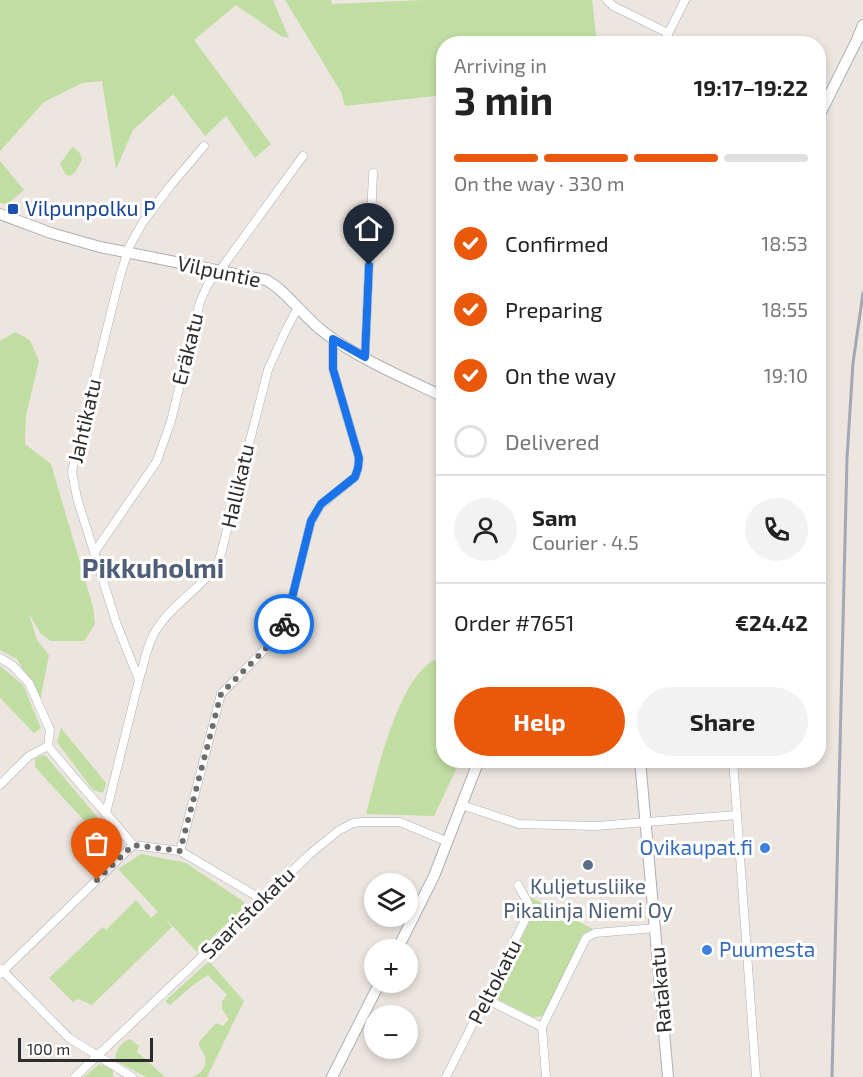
<!DOCTYPE html>
<meta charset="utf-8">
<style>
:root{--surface:#fff;--page:#f2f2f2;--text:#222;--muted:#767676;--line:#e0e0e0;--accent:#ea580c}
body{margin:0;font-family:"Exo 2",sans-serif;background:var(--page);color:var(--text);height:100vh;display:flex;flex-direction:column;font-size:22px;white-space:nowrap}
*{box-sizing:border-box;margin:0}
p{font-size:20px;color:var(--muted)}
.icon{flex:none;width:33px;height:33px;fill:none;stroke:currentColor;stroke-width:2;stroke-linecap:round;stroke-linejoin:round}
.map{position:relative;flex:1;overflow:hidden}
.sheet{position:absolute;left:436px;top:36px;width:390px;height:732px;display:flex;flex-direction:column;background:var(--surface);border-radius:24px;box-shadow:0 3px 9px #0003}
.sheet>*{flex:none}
.buttons{position:absolute;left:364px;top:873px;display:grid;gap:12px}
.buttons a{display:grid;place-items:center;width:54px;height:54px;border-radius:50%;background:var(--surface);box-shadow:0 3px 9px #0003;font-size:30px}
.scale{position:absolute;left:18px;bottom:15px;width:135px;box-sizing:border-box;padding-left:6px;border:3px solid #2c2c2c;border-top:0;font-size:16px;line-height:21px;white-space:nowrap;color:#2c2c2c;-webkit-text-stroke:4px #fff;paint-order:stroke}
.pin{position:absolute;display:grid;place-items:center;width:51px;height:51px;color:#fff;margin:-62px -26px;border-radius:50% 50% 50% 0;rotate:-45deg;box-shadow:0 0 6px #0007}
.pin .icon{rotate:45deg}
.courier{position:absolute;display:grid;place-items:center;width:60px;height:60px;margin:-30px;border:4px solid #1a73e8;border-radius:50%;background:#fff;color:#222;box-shadow:0 2px 8px #0007}
.head em{font-style:normal;font-weight:700}
.head div{display:flex;flex-direction:column-reverse}
.head{display:flex;align-items:center;justify-content:space-between;height:102px;padding:0 18px}
h1{font-size:39px;font-weight:700;line-height:45px}
.bar{display:grid;grid-template-columns:repeat(4,1fr);gap:9px 6px;align-content:center;height:72px;padding:0 18px}
.bar i{height:8px;border-radius:4px;background:var(--line)}
.bar .active{background:var(--accent)}
.bar p{grid-column:span 4}
.line{display:flex;align-items:center;gap:15px;padding:0 18px;border-top:2px solid var(--line)}
.line div{flex:1}
.round{display:grid;place-items:center;flex:none;width:63px;height:63px;border-radius:32px;background:var(--page)}
ol{padding:0 18px;list-style:none}
li{display:flex;align-items:center;gap:18px;height:66px}
li p{margin-inline-start:auto}
li .icon{padding:6px;border-radius:50%;background:var(--accent);color:#fff;stroke-width:4}
li:last-child{color:var(--muted)}
li i{width:33px;height:33px;border:3px solid var(--line);border-radius:50%}
.button{display:flex;gap:12px;margin-top:auto;padding:12px 18px}
.button a{flex:1;height:69px;border-radius:36px;background:var(--accent);color:#fff;font-size:24px;font-weight:700;line-height:69px;text-align:center}
.button a+a{background:var(--page);color:var(--text)}
.map>svg:first-child{display:block}
</style>
<div class="map">
<svg width="863" height="1077" viewBox="0 0 863 1077">
<rect width="100%" height="100%" fill="#ece5e0"/>
<g fill="#c0dea1">
<path d="M0,0H273L289,38L281,36L236,5L194,40L271,144L255,158L226,116L205,136L173,94L133,130L116,169L102,81L82,83L44,102L0,151Z"/>
<path d="M285,0H331L332,4L424,0H592L597,43L444,44V95L345,106L341,92Z"/>
<path d="M72,147L79,152L82,159L76,171L70,176L66,175L60,164Z"/>
<path d="M0,161L24,190L7,204L0,203Z"/>
<path d="M15,332L30,340L39,361L26,415L25,444L51,464L93,607L95,624L84,641H51L41,634L29,614L37,640L49,655L40,701L17,659L0,650V341Z"/>
<path d="M444,659V760L460,761L434,816L366,814C376,776 397,684 431,662C434,659 439,660 444,659Z"/>
<path d="M0,666L23,685L41,728L34,733L0,698Z"/>
<path d="M61,728L106,783L103,793L93,790L57,742Z"/>
<path d="M45,755L119,843L115,854L35,767V758Z"/>
<path d="M141,854L186,863L247,904L197,952L163,916L172,927L92,1005L78,999L73,1002L49,978L103,927L106,930L136,900L151,918L158,912L118,869Z"/>
<path d="M530,897L593,929L583,934L544,1016L533,1017L499,1000L494,992L528,925L534,907Z"/>
<path d="M209,961L244,1001L207,1077H193C208,1069 209,1059 199,1046V1042L216,1023L223,1026L229,1019L222,1009V1001L227,995L208,975L193,985L170,1005L165,1001Z"/>
<path d="M130,1039L139,1046L137,1052L165,1077H146L116,1061C114,1051 121,1042 130,1039Z"/>
<path d="M99,1064L113,1069V1077H84Z"/>
</g>
<g fill="none" stroke-linecap="round" stroke-linejoin="round">
<defs>
<g id="street">
<path d="M607,0L613,6L668,33"/>
<path d="M663,44L685,0"/>
<path d="M365,357L373,173"/>
<path d="M94,553L157,461L171,421L200,302L208,284L223,266L303,156"/>
<path d="M0,658L12,665L29,683L50,730L48,746C75,780 105,811 133,845L180,851L263,900"/>
<path d="M139,680C145,660 148,639 161,623C178,600 204,586 219,561L268,370L284,334L297,309"/>
<path d="M733,760L756,1077"/>
<path d="M0,785L29,756L48,746"/>
<path d="M462,805L519,824L596,826L737,815"/>
<path d="M106,813L139,680L117,625L77,498L72,472L74,462L119,280L129,247L143,222L171,185L204,146"/>
<path d="M180,851L221,694L277,637L289,610L311,521L321,505L355,477L358,468L359,458L333,369V339"/>
<path d="M1,969L69,1038L132,1077"/>
<path d="M0,974L133,845"/>
<path d="M486,999L542,1027"/>
<path d="M75,1077L310,854L338,831L353,823L361,822H400L448,842"/>
<path d="M446,1077L526,918L528,903L518,885"/>
<path d="M546,1077L542,1027L586,938L595,933L655,928"/>
</g>
<g id="secondary">
<path d="M863,25L856,42L863,31"/>
<path d="M819,116L856,42"/>
<path d="M0,214L51,233L100,247L266,280C287,291 304,318 325,333C359,359 405,378 444,397"/>
<path d="M640,760L668,1077"/>
<path d="M397,950L434,876L479,760"/>
<path d="M332,1077L380,982"/>
</g>
</defs>
<use href="#street" stroke="#acb0b7" stroke-width="9"/>
<use href="#secondary" stroke="#acb0b7" stroke-width="12"/>
<use href="#street" stroke="#fff" stroke-width="8"/>
<use href="#secondary" stroke="#fff" stroke-width="10"/>
<path stroke="#a3a8b4" stroke-width="3" d="M832,1077L847,458L853,363L863,293"/>
</g>
<g fill="none" stroke-linecap="round" stroke-linejoin="round">
<path stroke="#6f6d6b" stroke-width="6" stroke-dasharray="0 10.8" d="M97,880L133,845L180,851L221,694L277,637L284,624"/>
<path stroke="#1a73e8" stroke-width="8" d="M284,624L289,610L311,521L321,504L355,477L358,468L359,458L333,369V339L365,357L369,265"/>
</g>
<rect fill="#1a4fb4" stroke="#fff" stroke-width="2" x="7" y="203" width="12" height="12" rx="3"/>
<g fill="#3f7fe0" stroke="#fff" stroke-width="2">
<circle cx="765" cy="848" r="6"/>
<circle cx="707" cy="950" r="6"/>
</g>
<circle fill="#5c6f8a" stroke="#fff" stroke-width="2" cx="588" cy="865" r="6"/>
<g text-anchor="middle" stroke-width="6" stroke-linejoin="round" paint-order="stroke">
<g font-size="21" fill="#164399" stroke="#fff" text-anchor="start">
<text x="25" y="216">Vilpunpolku P</text>
</g>
<g font-size="21" fill="#2c2c2c" stroke="#fff">
<text transform="translate(219 272) rotate(12)" y="7">Vilpuntie</text>
<text transform="translate(188 349) rotate(-76)" y="7">Eräkatu</text>
<text transform="translate(85 421) rotate(-77)" y="7">Jahtikatu</text>
<text transform="translate(238 486) rotate(-77)" y="7">Hallikatu</text>
<text transform="translate(248 913) rotate(-44)" y="7">Saaristokatu</text>
<text transform="translate(495 982) rotate(-63)" y="7">Peltokatu</text>
<text transform="translate(661 990) rotate(-95)" y="7">Ratakatu</text>
</g>
<g font-size="21" fill="#366cbe" stroke="#fff" text-anchor="end">
<text x="753" y="855">Ovikaupat.fi</text>
<text x="719" y="957" text-anchor="start">Puumesta</text>
</g>
<g font-size="21" fill="#4e5e75" stroke="#fff">
<text x="588" y="894">Kuljetusliike<tspan x="588" dy="24">Pikalinja Niemi Oy</tspan></text>
</g>
<g font-size="27" font-weight="bold" fill="#505e79" stroke="#fff">
<text x="153" y="578">Pikkuholmi</text>
</g>
</g>
</svg>
<div class="buttons">
<a><svg class="icon" aria-label="layers" viewBox="0 0 24 24"><path d="M12 4l9 5-9 5-9-5zM3 14l9 5 9-5"/></svg></a>
<a>+</a>
<a>−</a>
</div>
<div class="scale">100 m</div>
<div class="pin" style="left:97px;top:880px;background:#ea580c"><svg class="icon" aria-label="bag" viewBox="0 0 24 24"><path d="M5 8h14l-1 12H6zM9 8a3 3 0 0 1 6 0"/></svg></div>
<div class="pin" style="left:369px;top:265px;background:#1f2937"><svg class="icon" aria-label="home" viewBox="0 0 24 24"><path d="M3 11l9-7 9 7M6 9v11h12V9"/></svg></div>
<div class="courier" style="left:284px;top:624px"><svg class="icon" aria-label="bike" viewBox="0 0 24 24"><circle cx="6" cy="16" r="4"/><circle cx="18" cy="16" r="4"/><path d="M6 16l4-8h5l3 8M10 8l3 8H6M13 5h3"/></svg></div>
<section class="sheet">
<div class="head"><div><h1>3 min</h1><p>Arriving in</p></div><em>19:17–19:22</em></div>
<div class="bar"><i class="active"></i><i class="active"></i><i class="active"></i><i></i><p>On the way · 330 m</p></div>
<ol>
<li><svg class="icon" aria-label="check" viewBox="0 0 24 24"><path d="M5 12l5 5 9-10"/></svg>Confirmed<p>18:53</p></li>
<li><svg class="icon" aria-label="check" viewBox="0 0 24 24"><path d="M5 12l5 5 9-10"/></svg>Preparing<p>18:55</p></li>
<li><svg class="icon" aria-label="check" viewBox="0 0 24 24"><path d="M5 12l5 5 9-10"/></svg>On the way<p>19:10</p></li>
<li><i></i>Delivered</li>
</ol>
<div class="line" style="height:108px"><a class="round"><svg class="icon" aria-label="person" viewBox="0 0 24 24"><circle cx="12" cy="8" r="4"/><path d="M4 21q1-7 8-7t8 7"/></svg></a><div><b>Sam</b><p>Courier · 4.5</p></div><a class="round"><svg class="icon" aria-label="phone" viewBox="0 0 24 24"><path d="M5 4h4l2 5-3 2q2 4 5 5l2-3 5 2v4C11 20 4 13 5 4z"/></svg></a></div>
<div class="line" style="height:78px"><div>Order #7651</div><b>€24.42</b></div>
<div class="button"><a>Help</a><a>Share</a></div>
</section>
</div>
